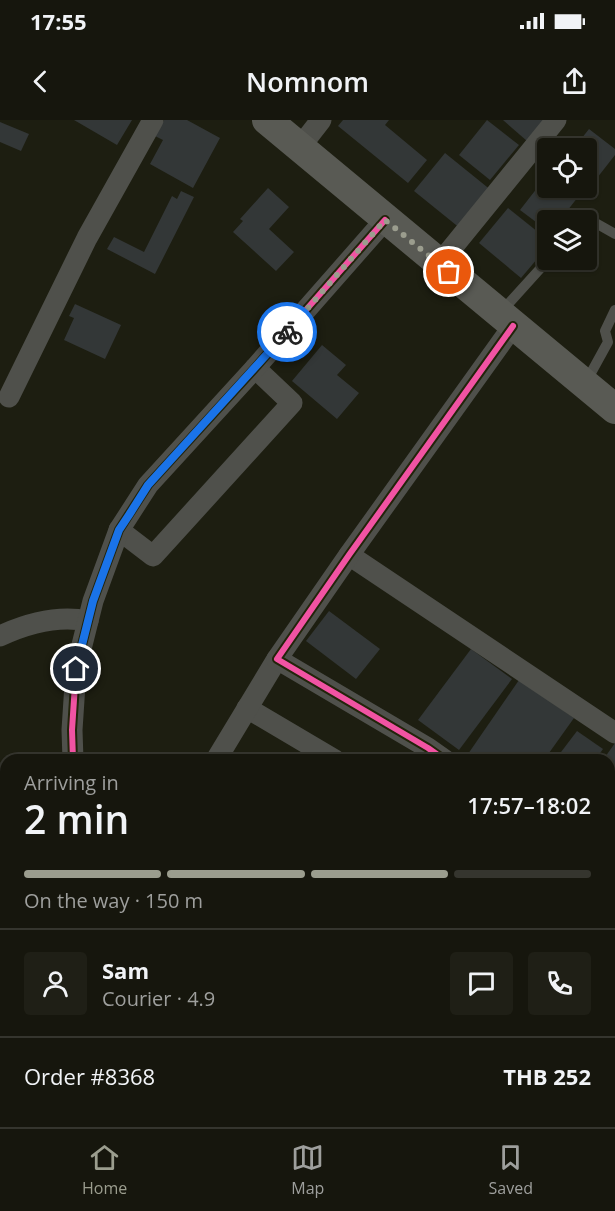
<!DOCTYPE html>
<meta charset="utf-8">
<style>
:root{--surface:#16160d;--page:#1f1f16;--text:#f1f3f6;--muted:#9e9f9d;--line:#35352e;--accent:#9b9d8e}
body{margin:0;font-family:"Open Sans",sans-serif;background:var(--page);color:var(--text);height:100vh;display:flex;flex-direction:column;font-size:22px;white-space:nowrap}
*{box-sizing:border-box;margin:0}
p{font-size:20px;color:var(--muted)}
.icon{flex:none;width:33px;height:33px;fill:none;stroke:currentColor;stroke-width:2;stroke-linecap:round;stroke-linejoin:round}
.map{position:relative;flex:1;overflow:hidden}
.side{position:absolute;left:0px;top:634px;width:615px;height:374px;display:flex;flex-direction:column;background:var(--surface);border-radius:18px 18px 0 0;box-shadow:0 2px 4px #0004,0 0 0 2px var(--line)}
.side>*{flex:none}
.buttons{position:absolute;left:537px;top:18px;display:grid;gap:12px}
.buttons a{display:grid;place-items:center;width:60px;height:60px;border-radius:6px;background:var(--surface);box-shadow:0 2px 4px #0004,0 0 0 2px var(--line);font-size:30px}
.pin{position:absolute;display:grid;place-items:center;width:51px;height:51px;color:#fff;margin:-26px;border:3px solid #fff;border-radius:50%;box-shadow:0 2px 6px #0007}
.courier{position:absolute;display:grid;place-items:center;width:60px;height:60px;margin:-30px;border:4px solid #1a73e8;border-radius:50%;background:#fff;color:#222;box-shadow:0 2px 8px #0007}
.headline em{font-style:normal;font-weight:600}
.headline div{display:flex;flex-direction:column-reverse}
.headline{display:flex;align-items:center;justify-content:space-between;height:102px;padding:0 24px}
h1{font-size:39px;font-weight:600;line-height:45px}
.bar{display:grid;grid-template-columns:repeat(4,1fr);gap:9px 6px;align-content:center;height:72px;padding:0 24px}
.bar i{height:8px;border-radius:4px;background:var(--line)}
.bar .current{background:var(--accent)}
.bar p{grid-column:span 4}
.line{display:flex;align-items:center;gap:15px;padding:0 24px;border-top:2px solid var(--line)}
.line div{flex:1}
.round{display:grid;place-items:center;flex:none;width:63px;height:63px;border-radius:6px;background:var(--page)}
.status{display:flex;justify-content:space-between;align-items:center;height:42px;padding:0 30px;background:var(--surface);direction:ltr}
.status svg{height:16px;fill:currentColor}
header{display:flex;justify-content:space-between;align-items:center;height:78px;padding:0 24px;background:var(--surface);font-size:27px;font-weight:600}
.dock{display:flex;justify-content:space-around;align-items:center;height:84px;border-top:2px solid var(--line);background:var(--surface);font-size:16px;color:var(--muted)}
.dock a{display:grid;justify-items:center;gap:3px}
.dock .current{color:var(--accent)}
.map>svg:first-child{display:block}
</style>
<div class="status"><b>17:55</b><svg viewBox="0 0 49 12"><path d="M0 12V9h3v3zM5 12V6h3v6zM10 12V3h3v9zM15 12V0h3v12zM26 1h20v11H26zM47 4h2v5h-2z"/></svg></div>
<header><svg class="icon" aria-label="back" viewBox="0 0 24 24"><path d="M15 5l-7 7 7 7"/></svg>Nomnom<svg class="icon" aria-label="share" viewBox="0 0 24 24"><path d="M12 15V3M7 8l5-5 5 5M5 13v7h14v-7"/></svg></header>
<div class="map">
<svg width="615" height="1007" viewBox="0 0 615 1007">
<rect width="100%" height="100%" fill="#1d1e11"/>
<g fill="#333737">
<path d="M74,0H132L117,25Z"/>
<path d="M164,0H187L220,18L193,68L150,44L163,20L155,16Z"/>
<path d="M343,0H389L385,5L427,40L408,63L338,6Z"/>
<path d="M487,0L519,25L490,60L459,35Z"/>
<path d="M503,0H544L527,21Z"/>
<path d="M0,2L29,14L21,31L0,22Z"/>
<path d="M589,9L615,29V35L590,67L586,64V28H574Z"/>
<path d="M445,33L492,71L461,109L414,71Z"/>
<path d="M548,54V68H565L578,77L560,100H548V111L520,90Z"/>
<path d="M268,68L289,87L269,109L294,132L276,151L233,112L243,101L240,99Z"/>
<path d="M181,71L194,77L155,154L107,129L114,117L144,132L172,76L177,79Z"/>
<path d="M508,88L548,120V126L521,158L479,123Z"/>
<path d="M75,184L121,205L105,239L64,220L74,198L69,196Z"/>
<path d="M322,225L346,245L337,255L359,273L337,299L292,261Z"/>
<path d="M329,491L380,529L356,559L306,521Z"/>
<path d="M471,529L512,559L459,630L418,600Z"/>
<path d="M519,560L574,598L544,640H478L468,634Z"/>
<path d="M577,611L603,629L595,640H555Z"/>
<path d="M615,623V734L609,730V640H603Z"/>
<path d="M615,824V866L609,861V832Z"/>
<path d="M482,1002H508L514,1007H479Z"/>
</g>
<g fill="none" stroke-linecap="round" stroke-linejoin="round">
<g stroke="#4f504b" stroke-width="10">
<path d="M582,100L585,97L615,114"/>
<path d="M501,192L548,140"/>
<path d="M586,262L608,222L605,211L615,190"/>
</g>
<g stroke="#4f504b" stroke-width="21">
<path d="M300,27L321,0"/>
<path d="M439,144L556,0"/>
<path d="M9,277L87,118L153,0"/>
<path d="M119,410L153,436L292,283L255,248"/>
<path d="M349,435L615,613"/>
<path d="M0,516C28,503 58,495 88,501"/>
<path d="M247,588L335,640"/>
<path d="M73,640L72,610L76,549L93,481L119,410L148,365L255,248L385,100"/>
<path d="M216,640L277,539"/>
<path d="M445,640L428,628L277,539L349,435L513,206"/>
<path d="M0,815H6"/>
<path d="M609,880L615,884"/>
<path d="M0,916L6,922"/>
<path d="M609,965L615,957"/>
<path d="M0,997L6,987"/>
<path d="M140,1002V1007"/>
<path d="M401,1002L409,1007"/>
<path d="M546,1002L552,1007"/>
<path d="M577,1007L581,1002"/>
</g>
<path stroke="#595a54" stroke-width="30" d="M267,0L615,289"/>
<defs>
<g id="cycleway">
<path d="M73,640L72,610L76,549L93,481L119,410L148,365L255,248L385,100"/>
<path d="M445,640L428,628L277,539L349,435L513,206"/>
</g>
</defs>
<use href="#cycleway" stroke="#22240b" stroke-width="10"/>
<use href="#cycleway" stroke="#f153a3" stroke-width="6"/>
</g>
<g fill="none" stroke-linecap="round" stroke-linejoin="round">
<path stroke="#9b9d8e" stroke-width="6" stroke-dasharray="0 10.8" d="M287,212L385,100L449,152"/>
<path stroke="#1a73e8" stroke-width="8" d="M76,549L93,481L119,410L129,395L148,365L287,212"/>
</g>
</svg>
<div class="buttons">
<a><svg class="icon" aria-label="locate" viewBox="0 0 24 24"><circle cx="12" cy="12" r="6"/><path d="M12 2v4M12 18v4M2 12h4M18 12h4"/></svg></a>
<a><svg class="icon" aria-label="layers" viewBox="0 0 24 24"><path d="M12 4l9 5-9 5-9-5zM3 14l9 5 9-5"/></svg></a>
</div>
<div class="pin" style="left:449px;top:152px;background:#ea580c"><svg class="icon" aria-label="bag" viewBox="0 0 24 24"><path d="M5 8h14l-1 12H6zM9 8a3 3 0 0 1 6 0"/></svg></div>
<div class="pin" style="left:76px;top:549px;background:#1f2937"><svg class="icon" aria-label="home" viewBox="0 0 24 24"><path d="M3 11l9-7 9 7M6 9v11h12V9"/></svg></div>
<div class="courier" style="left:287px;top:212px"><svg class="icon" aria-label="bike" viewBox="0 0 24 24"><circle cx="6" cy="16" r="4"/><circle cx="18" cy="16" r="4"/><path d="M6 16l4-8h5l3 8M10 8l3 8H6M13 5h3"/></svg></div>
<section class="side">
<div class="headline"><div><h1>2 min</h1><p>Arriving in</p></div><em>17:57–18:02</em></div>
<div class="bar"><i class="current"></i><i class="current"></i><i class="current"></i><i></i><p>On the way · 150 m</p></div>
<div class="line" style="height:108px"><a class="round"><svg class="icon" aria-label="person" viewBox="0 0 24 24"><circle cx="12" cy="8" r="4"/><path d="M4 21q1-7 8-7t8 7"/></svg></a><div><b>Sam</b><p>Courier · 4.9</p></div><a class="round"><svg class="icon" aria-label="chat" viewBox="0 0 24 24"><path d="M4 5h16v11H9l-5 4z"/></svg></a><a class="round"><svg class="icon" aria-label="phone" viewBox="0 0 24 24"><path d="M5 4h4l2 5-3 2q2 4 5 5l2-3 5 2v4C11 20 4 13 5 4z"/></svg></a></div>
<div class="line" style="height:78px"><div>Order #8368</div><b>THB 252</b></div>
</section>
</div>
<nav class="dock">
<a class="current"><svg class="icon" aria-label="home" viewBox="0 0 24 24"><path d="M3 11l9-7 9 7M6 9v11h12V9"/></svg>Home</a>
<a><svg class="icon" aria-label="map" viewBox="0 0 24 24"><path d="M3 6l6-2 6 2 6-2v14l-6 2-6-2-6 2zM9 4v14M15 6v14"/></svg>Map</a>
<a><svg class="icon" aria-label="saved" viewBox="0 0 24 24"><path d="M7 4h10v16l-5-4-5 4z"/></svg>Saved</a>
</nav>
